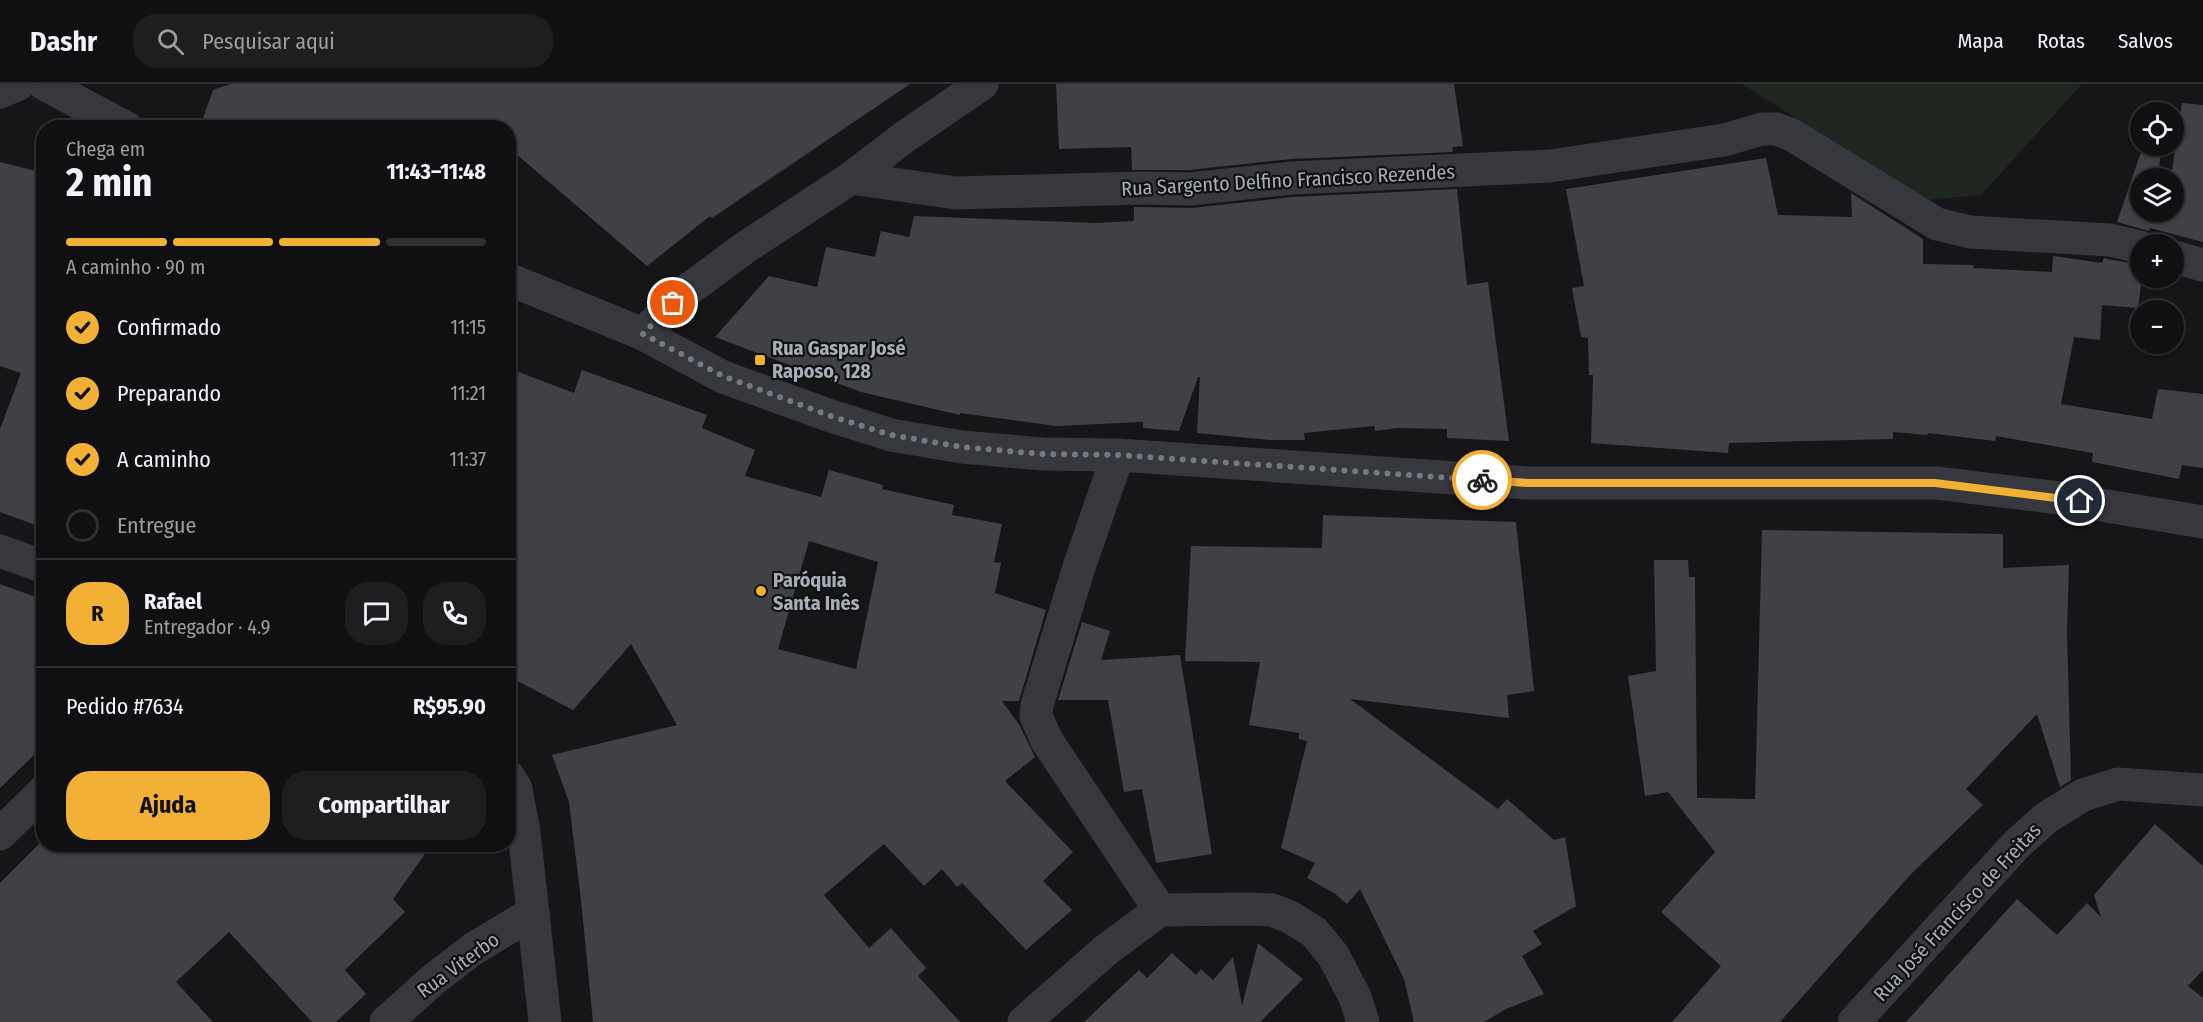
<!DOCTYPE html>
<html lang="pt">
<meta charset="utf-8">
<style>
:root{--surface:#101012;--page:#1e1e20;--text:#f1f3f6;--muted:#9c9d9f;--line:#303032;--accent:#f2b134}
body{margin:0;font-family:"Fira Sans Condensed",sans-serif;background:var(--page);color:var(--text);height:100vh;display:flex;flex-direction:column;font-size:22px;white-space:nowrap}
*{box-sizing:border-box;margin:0}
p{font-size:20px;color:var(--muted)}
.icon{flex:none;width:33px;height:33px;fill:none;stroke:currentColor;stroke-width:2;stroke-linecap:round;stroke-linejoin:round}
.map{position:relative;flex:1;overflow:hidden}
.drawer{position:absolute;left:36px;top:36px;width:480px;height:732px;display:flex;flex-direction:column;background:var(--surface);border-radius:24px;box-shadow:0 2px 4px #0004,0 0 0 2px var(--line)}
.drawer>*{flex:none}
.controls{position:absolute;left:2130px;top:18px;display:grid;gap:12px}
.controls a{display:grid;place-items:center;width:54px;height:54px;border-radius:50%;background:var(--surface);box-shadow:0 2px 4px #0004,0 0 0 2px var(--line);font-size:30px}
.pin{position:absolute;display:grid;place-items:center;width:51px;height:51px;color:#fff;margin:-26px;border:3px solid #fff;border-radius:50%;box-shadow:0 2px 6px #0007}
.courier{position:absolute;display:grid;place-items:center;width:60px;height:60px;margin:-30px;border:4px solid #f2b134;border-radius:50%;background:#fff;color:#222;box-shadow:0 2px 8px #0007}
.headline em{font-style:normal;font-weight:700}
.headline div{display:flex;flex-direction:column-reverse}
.headline{display:flex;align-items:center;justify-content:space-between;height:102px;padding:0 30px}
h1{font-size:39px;font-weight:700;line-height:45px}
.bar{display:grid;grid-template-columns:repeat(4,1fr);gap:9px 6px;align-content:center;height:72px;padding:0 30px}
.bar i{height:8px;border-radius:4px;background:var(--line)}
.bar .on{background:var(--accent)}
.bar p{grid-column:span 4}
.line{display:flex;align-items:center;gap:15px;padding:0 30px;border-top:2px solid var(--line)}
.line div{flex:1}
.round{display:grid;place-items:center;flex:none;width:63px;height:63px;border-radius:24px;background:var(--page)}
ol{padding:0 30px;list-style:none}
li{display:flex;align-items:center;gap:18px;height:66px}
li p{margin-inline-start:auto}
li .icon{padding:6px;border-radius:50%;background:var(--accent);color:#111;stroke-width:4}
li:last-child{color:var(--muted)}
li i{width:33px;height:33px;border:3px solid var(--line);border-radius:50%}
.primary-button{display:flex;gap:12px;margin-top:auto;padding:12px 30px}
.primary-button a{flex:1;height:69px;border-radius:24px;background:var(--accent);color:#111;font-size:24px;font-weight:700;line-height:69px;text-align:center}
.primary-button a+a{background:var(--page);color:var(--text)}
header{display:flex;align-items:center;gap:36px;box-sizing:border-box;height:84px;padding:0 30px;background:var(--surface);border-bottom:2px solid var(--line)}
header strong{font-size:28px}
nav{display:flex;gap:33px;margin-inline-start:auto;font-size:21px}
.search{width:420px;height:54px;background:var(--page);display:flex;align-items:center;gap:15px;box-sizing:border-box;padding:0 21px;border-radius:24px;color:var(--muted);font-size:22px}
.map>svg:first-child{display:block}
</style>
<header>
<strong>Dashr</strong>
<div class="search"><svg class="icon" aria-label="search" viewBox="0 0 24 24"><circle cx="10" cy="10" r="6"/><path d="M15 15l6 6"/></svg>Pesquisar aqui</div>
<nav><a>Mapa</a><a>Rotas</a><a>Salvos</a></nav>
</header>
<div class="map">
<svg width="2203" height="938" viewBox="0 0 2203 938">
<rect width="100%" height="100%" fill="#161618"/>
<path fill="#1e261f" d="M1742,0H2082L1981,111L1925,116Z"/>
<g fill="#404145" fill-rule="evenodd">
<path d="M230,0H910L712,134L710,132L647,182L508,63V44H221L202,37L213,6Z"/>
<path d="M1056,0H1454L1463,62L1452,63L1453,68L1291,75L1189,86H1132L1131,63L1059,65Z"/>
<path d="M2182,19L2203,21V158L2150,144L2149,147L2117,138L2143,62H2162L2158,91L2171,94ZM2140,94H2174V128H2140Z"/>
<path d="M1766,74L1778,131L1852,133L1851,109L1923,155V180L1974,181L1973,184L2052,188L2053,172L2102,179L2104,174L2107,175L2140,181V194H2142L2138,224L2102,221L2100,256L2074,253L2061,320L2152,335L2158,305L2203,310V384L2182,381L2179,395L2092,378L2093,369L1996,352L1995,357L1928,349L1927,351L1893,348V355L1729,359L1728,369L1591,359L1593,291H1589L1588,254L1581,253L1572,204L1584,202L1566,105Z"/>
<path d="M0,78L44,89V444L0,428V345L21,289L0,282Z"/>
<path d="M1457,105L1467,201L1488,198L1509,357L1447,354V345L1397,344L1375,347L1374,342L1304,349L1305,356H1270L1197,349L1200,293H1198L1179,347L1143,344V338L1056,342L960,329V331L861,308L715,253L769,192L817,203L826,163L875,173L881,147L909,153L914,132L1095,139L1134,137V123L1192,124L1293,113Z"/>
<path d="M508,284L574,309L582,286L707,331L702,344L755,366L745,392L821,413L829,386L883,401L882,405L954,421L952,431L1002,440L994,478L1001,479L995,509L1046,526L1019,617H1002L1020,642L1035,673L1005,697L1073,768L1043,797L1072,826L1026,866L962,799L957,803L942,785L924,802L884,760L824,811L869,864L891,844L926,884L918,892L960,938H593L581,816L569,718L552,671L677,641L631,560L573,626L508,592ZM809,457L878,478L856,585L778,565Z"/>
<path d="M1323,431L1516,438L1534,607L1507,611L1509,634L1350,615L1498,725L1507,715L1554,756L1565,753L1576,822L1533,847L1542,860L1522,872L1544,910L1506,925L1484,938H1414L1404,895L1360,805L1347,820L1334,809L1307,794L1315,779L1281,764L1307,657L1299,655V649L1249,641L1260,578L1185,577L1191,462L1322,464Z"/>
<path d="M1762,446L2003,450V484L2069,481L2067,549L2071,696L2060,703L2037,630L1966,705L1983,721L1911,790L1780,938H1672L1721,882L1661,828L1715,768L1668,708L1645,712L1628,592L1656,587L1654,476H1688L1689,493H1695L1697,714L1755,715Z"/>
<path d="M0,500L44,516V661L0,704Z"/>
<path d="M1082,538L1110,547L1101,576L1180,571L1212,770L1156,779L1142,705L1124,708L1108,616H1058Z"/>
<path d="M2155,740L2203,782V886L2188,902L2203,914V938H1906L2017,815L2057,851L2087,819L2101,833L2094,811Z"/>
<path d="M39,760H432L393,815L405,828L345,886L366,910L336,938H312L229,848L176,898L213,938H0V799Z"/>
<path d="M1258,859L1303,895L1260,938H1084L1139,886L1147,894L1172,869L1196,891L1201,885L1213,896L1233,873L1242,922Z"/>
</g>
<g fill="none" stroke-linecap="round" stroke-linejoin="round">
<g stroke="#37383d" stroke-width="33">
<path d="M44,0L127,44"/>
<path d="M0,8L19,0"/>
<path d="M851,94L956,109L1143,104L1190,105L1292,94L1550,82L1724,56L1762,45H1776L1792,51L1937,140L1970,148L2110,156L2140,163"/>
<path d="M2174,173L2203,181"/>
<path d="M508,195L643,250L723,293L748,302L828,331L891,351L962,363L1042,370L1118,371L1528,399H1936L2059,414L2203,438"/>
<path d="M643,250L685,208L746,163L851,94L903,54L982,0"/>
<path d="M1118,371L1079,483L1037,621L1036,632L1047,657L1160,826"/>
<path d="M0,467L44,483"/>
<path d="M508,692L516,705L524,748L545,938"/>
<path d="M0,750L44,707"/>
<path d="M386,938L434,895L473,865L533,829"/>
<path d="M1024,938L1106,866L1160,826L1249,825L1272,826L1290,833L1314,848L1333,871L1355,913L1363,938"/>
<path d="M1854,938L2016,761L2046,734L2083,711L2118,700L2203,706"/>
</g>
</g>
<g fill="none" stroke-linecap="round" stroke-linejoin="round">
<path stroke="#757880" stroke-width="6" stroke-dasharray="0 10.8" d="M673,219L643,250L723,292L828,331L891,351L962,363L1042,370L1118,371L1482,396"/>
<path stroke="#f2b134" stroke-width="8" d="M1482,396L1528,399H1935L2080,417"/>
</g>
<g fill="#f2b134" stroke="#111113" stroke-width="2">
<rect x="754" y="270" width="12" height="12" rx="3"/>
<circle cx="761" cy="507" r="6"/>
</g>
<g text-anchor="middle" stroke-width="4.5" stroke-linejoin="round" paint-order="stroke">
<g font-size="20" fill="#a8adb8" stroke="#111113">
<text transform="translate(1288 96) rotate(-3)" y="7">Rua Sargento Delfino Francisco Rezendes</text>
<text transform="translate(1957 828) rotate(-47)" y="7">Rua José Francisco de Freitas</text>
<text transform="translate(458 881) rotate(-36)" y="7">Rua Viterbo</text>
</g>
<g font-size="20" font-weight="bold" fill="#a8adb8" stroke="#111113" text-anchor="start">
<text x="772" y="271">Rua Gaspar José<tspan x="772" dy="23">Raposo, 128</tspan></text>
<text x="773" y="503">Paróquia<tspan x="773" dy="23">Santa Inês</tspan></text>
</g>
</g>
</svg>
<div class="controls">
<a><svg class="icon" aria-label="locate" viewBox="0 0 24 24"><circle cx="12" cy="12" r="6"/><path d="M12 2v4M12 18v4M2 12h4M18 12h4"/></svg></a>
<a><svg class="icon" aria-label="layers" viewBox="0 0 24 24"><path d="M12 4l9 5-9 5-9-5zM3 14l9 5 9-5"/></svg></a>
<a>+</a>
<a>−</a>
</div>
<div class="pin" style="left:673px;top:219px;background:#ea580c"><svg class="icon" aria-label="bag" viewBox="0 0 24 24"><path d="M5 8h14l-1 12H6zM9 8a3 3 0 0 1 6 0"/></svg></div>
<div class="pin" style="left:2080px;top:417px;background:#1f2937"><svg class="icon" aria-label="home" viewBox="0 0 24 24"><path d="M3 11l9-7 9 7M6 9v11h12V9"/></svg></div>
<div class="courier" style="left:1482px;top:396px"><svg class="icon" aria-label="bike" viewBox="0 0 24 24"><circle cx="6" cy="16" r="4"/><circle cx="18" cy="16" r="4"/><path d="M6 16l4-8h5l3 8M10 8l3 8H6M13 5h3"/></svg></div>
<section class="drawer">
<div class="headline"><div><h1>2 min</h1><p>Chega em</p></div><em>11:43–11:48</em></div>
<div class="bar"><i class="on"></i><i class="on"></i><i class="on"></i><i></i><p>A caminho · 90 m</p></div>
<ol>
<li><svg class="icon" aria-label="check" viewBox="0 0 24 24"><path d="M5 12l5 5 9-10"/></svg>Confirmado<p>11:15</p></li>
<li><svg class="icon" aria-label="check" viewBox="0 0 24 24"><path d="M5 12l5 5 9-10"/></svg>Preparando<p>11:21</p></li>
<li><svg class="icon" aria-label="check" viewBox="0 0 24 24"><path d="M5 12l5 5 9-10"/></svg>A caminho<p>11:37</p></li>
<li><i></i>Entregue</li>
</ol>
<div class="line" style="height:108px"><b class="round" style="background:var(--accent);color:#111">R</b><div><b>Rafael</b><p>Entregador · 4.9</p></div><a class="round"><svg class="icon" aria-label="chat" viewBox="0 0 24 24"><path d="M4 5h16v11H9l-5 4z"/></svg></a><a class="round"><svg class="icon" aria-label="phone" viewBox="0 0 24 24"><path d="M5 4h4l2 5-3 2q2 4 5 5l2-3 5 2v4C11 20 4 13 5 4z"/></svg></a></div>
<div class="line" style="height:78px"><div>Pedido #7634</div><b>R$95.90</b></div>
<div class="primary-button"><a>Ajuda</a><a>Compartilhar</a></div>
</section>
</div>
